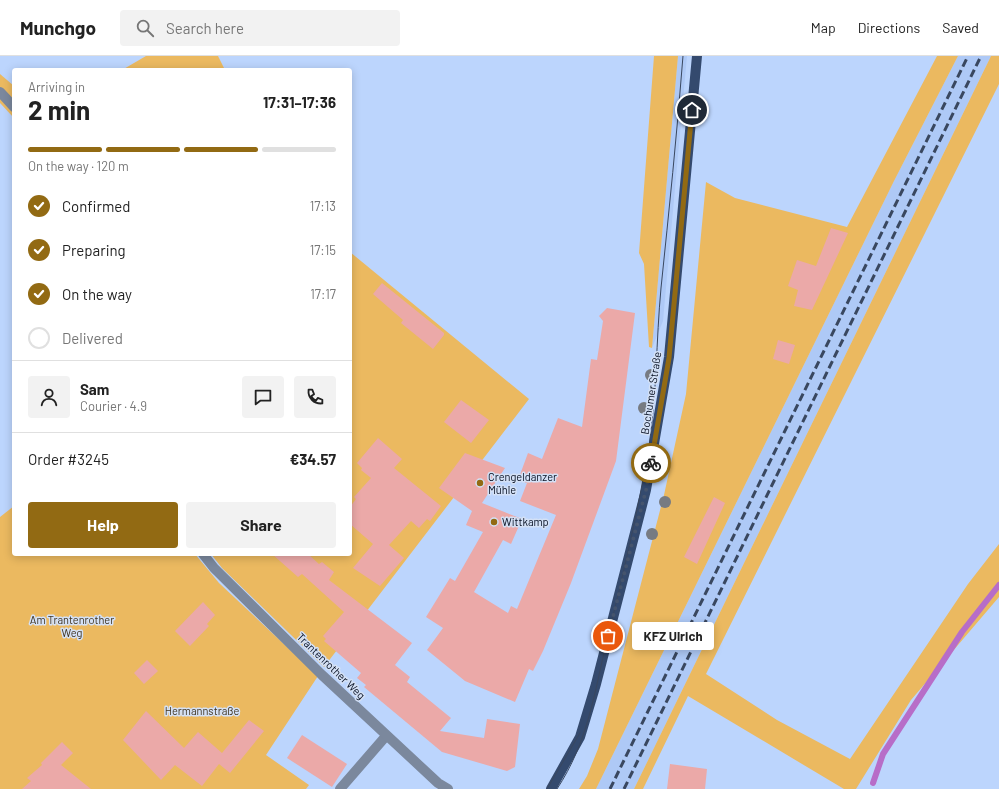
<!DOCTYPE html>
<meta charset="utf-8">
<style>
:root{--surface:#fff;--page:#f2f2f2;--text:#222;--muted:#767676;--line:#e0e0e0;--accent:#926a13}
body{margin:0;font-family:Barlow,sans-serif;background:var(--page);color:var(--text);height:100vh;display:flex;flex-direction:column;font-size:15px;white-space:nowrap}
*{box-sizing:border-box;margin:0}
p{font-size:13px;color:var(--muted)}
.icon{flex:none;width:22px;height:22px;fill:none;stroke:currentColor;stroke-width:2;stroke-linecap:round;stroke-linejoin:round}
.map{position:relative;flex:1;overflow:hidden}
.side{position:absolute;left:12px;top:12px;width:340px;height:488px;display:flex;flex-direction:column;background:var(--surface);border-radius:4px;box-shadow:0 2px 10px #0003}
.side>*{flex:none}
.pin{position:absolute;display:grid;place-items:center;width:34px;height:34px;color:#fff;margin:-17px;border:2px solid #fff;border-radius:50%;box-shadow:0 1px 4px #0007}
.courier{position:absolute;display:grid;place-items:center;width:40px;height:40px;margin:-20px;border:3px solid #926a13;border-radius:50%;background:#fff;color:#222;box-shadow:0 1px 5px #0007}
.bubble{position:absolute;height:28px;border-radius:4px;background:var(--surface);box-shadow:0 2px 10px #0003;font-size:13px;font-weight:700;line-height:28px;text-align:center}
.head em{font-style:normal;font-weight:700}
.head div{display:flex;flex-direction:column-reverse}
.head{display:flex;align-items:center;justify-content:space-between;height:68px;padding:0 16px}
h1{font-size:26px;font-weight:700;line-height:30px}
.bar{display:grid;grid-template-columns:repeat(4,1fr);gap:6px 4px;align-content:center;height:48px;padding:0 16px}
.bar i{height:5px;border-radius:3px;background:var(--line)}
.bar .selected{background:var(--accent)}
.bar p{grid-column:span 4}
.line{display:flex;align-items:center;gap:10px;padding:0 16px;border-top:1px solid var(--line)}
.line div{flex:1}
.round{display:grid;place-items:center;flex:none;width:42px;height:42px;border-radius:4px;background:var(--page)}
ol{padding:0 16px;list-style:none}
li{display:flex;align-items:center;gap:12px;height:44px}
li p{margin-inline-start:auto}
li .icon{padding:4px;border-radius:50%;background:var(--accent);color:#fff;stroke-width:4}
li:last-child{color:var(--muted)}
li i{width:22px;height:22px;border:2px solid var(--line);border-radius:50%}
.button{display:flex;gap:8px;margin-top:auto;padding:8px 16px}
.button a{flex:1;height:46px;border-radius:4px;background:var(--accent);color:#fff;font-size:16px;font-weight:700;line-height:46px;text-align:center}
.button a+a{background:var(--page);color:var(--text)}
header{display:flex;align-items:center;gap:24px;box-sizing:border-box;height:56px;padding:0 20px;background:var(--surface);border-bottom:1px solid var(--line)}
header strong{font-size:19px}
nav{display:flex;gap:22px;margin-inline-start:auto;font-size:14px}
.search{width:280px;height:36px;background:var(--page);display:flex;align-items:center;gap:10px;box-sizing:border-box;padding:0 14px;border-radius:4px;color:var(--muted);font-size:15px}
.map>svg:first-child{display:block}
</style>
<header>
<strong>Munchgo</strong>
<div class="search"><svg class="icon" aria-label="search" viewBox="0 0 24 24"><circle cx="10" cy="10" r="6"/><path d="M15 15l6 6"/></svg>Search here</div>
<nav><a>Map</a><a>Directions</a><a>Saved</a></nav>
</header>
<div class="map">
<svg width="999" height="733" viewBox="0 0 999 733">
<rect width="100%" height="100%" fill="#bcd5fd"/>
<g fill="#aec9f6">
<path d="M678,0H687L663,265L652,292Z"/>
<path d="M958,0H991L634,733H596L894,125Z"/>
</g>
<g fill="#ebb960">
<path d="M146,0H218L225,14H122Z"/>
<path d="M654,0H678L652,292L649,291L644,208L639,197Z"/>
<path d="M937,0H958L894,125L596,733H579L587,720L598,693L664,439L686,338L706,126L735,142L847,171Z"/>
<path d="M991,0H999V28L706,618L777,664L850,703L968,528L999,488V541L911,644L856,733H844L688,640L643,733H634Z"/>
<path d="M0,18L14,30V62L0,47Z"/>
<path d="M350,196L529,343L324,611L222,512L211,498H350Z"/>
<path d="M14,450V498H195L219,527L318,620L266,699L309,729L306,733H0V461Z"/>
</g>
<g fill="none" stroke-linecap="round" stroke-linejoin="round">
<path stroke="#b76dc8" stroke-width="6" d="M873,727L883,698L962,576L999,529"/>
</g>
<g fill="#eba9a8">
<path d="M831,172L848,177L812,254L794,250L798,234L788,230L797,204L816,210Z"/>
<path d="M382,227L444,277V279L433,293L401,267L403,264L373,238Z"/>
<path d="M607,252L635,257L616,405L571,527L543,595L533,615L529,613L515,646L465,625L427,594L443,572L426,561L450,522L455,525L483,476L466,469L472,455L439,432L465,397L505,412L482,447L522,463L511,488L503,484L474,536L508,557L511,550L517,553L556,459L520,445L527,427L518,424L528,397L542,403L558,362L582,371L591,303L597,304L603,265L599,260Z"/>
<path d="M778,284L795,289L789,308L773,303Z"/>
<path d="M461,344L489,364L471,387L444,366Z"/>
<path d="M378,382L402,403L394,412L441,450L430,465L427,463L419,472L411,465L389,489L404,502L380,530L353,512L373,488L350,468V451L356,443L354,441L371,422L361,414L362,412L357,407Z"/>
<path d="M714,441L725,447L697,508L684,501Z"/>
<path d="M272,498H308L319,508L322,506L334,516L329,524L412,587L395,609L410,621L407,626L451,662L440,675L484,682L487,663L520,668L515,711L507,715L442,696L364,631L366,629L357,622L361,617L324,585L326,583L323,580L344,556L302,518L298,521Z"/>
<path d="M203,546L215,559L207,568L209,570L190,590L175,575Z"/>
<path d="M147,604L158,615L144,628L134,617Z"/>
<path d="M146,655L184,692L198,676L222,697L249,664L264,675L230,717L219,708L202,730L175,709L161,724L123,684Z"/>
<path d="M302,679L347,708L332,731L287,702Z"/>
<path d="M62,686L73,697L61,709L91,733H22L31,725L27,722L42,709L41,707Z"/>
<path d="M670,708L707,713L705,733H667Z"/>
</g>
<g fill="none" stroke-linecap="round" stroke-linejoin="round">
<path stroke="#7b889d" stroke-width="10" d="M340,733L386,680"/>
<g stroke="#7b889d" stroke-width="10">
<path d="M0,36L14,51"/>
<path d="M203,498L214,512L322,619L438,727L448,733"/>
</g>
<path stroke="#344a6e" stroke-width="10" d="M551,733L580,681L596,628L646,434L669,301L697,0"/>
<g stroke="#39475f" stroke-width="1">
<path d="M547,733L580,677"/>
<path d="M557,733C588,686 594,638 607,584C623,520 638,455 649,390C657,337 656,285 661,232C669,155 677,78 683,0"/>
</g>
<g stroke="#39475f" stroke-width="3" stroke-dasharray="8 4" stroke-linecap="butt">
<path d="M610,733L968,0"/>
<path d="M624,733L981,0"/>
</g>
</g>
<g fill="#777b82">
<circle cx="651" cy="319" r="6"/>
<circle cx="644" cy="352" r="6"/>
<circle cx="665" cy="446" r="6"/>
<circle cx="652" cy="478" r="6"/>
</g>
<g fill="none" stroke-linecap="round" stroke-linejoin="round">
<path stroke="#45546d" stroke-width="4" stroke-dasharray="0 7.2" d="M608,580L646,434L651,407"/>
<path stroke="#926a13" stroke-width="5" d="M651,407L669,302L692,54"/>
</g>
<g fill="#926a13" stroke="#d4e1f6" stroke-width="1.5">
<circle cx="480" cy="427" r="4"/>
<circle cx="494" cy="466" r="4"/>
</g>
<g text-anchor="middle" stroke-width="3" stroke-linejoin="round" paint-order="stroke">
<g font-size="11" fill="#050e20" stroke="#d4e1f6">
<text transform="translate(651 337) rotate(-81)" y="4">Bochumer Straße</text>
<text transform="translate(331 610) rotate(44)" y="4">Trantenrother Weg</text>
</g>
<g font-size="11" fill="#050e20" stroke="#d4e1f6" text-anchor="start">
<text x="488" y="425">Crengeldanzer<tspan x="488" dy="13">Mühle</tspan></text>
<text x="502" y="470">Wittkamp</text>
</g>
<g font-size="11" fill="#3e321e" stroke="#d4e1f6">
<text x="72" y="568">Am Trantenrother<tspan x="72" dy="13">Weg</tspan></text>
<text x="202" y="659">Hermannstraße</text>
</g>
</g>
</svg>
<div class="pin" style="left:608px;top:580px;background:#ea580c"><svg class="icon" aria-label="bag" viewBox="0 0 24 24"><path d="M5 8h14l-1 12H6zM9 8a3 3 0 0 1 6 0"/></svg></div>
<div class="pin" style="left:692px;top:54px;background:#1f2937"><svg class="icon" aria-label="home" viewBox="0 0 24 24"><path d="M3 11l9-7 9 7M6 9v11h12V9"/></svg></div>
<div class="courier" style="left:651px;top:407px"><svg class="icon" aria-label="bike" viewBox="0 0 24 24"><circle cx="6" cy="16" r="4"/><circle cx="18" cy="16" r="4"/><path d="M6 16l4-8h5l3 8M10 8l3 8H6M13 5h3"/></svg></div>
<div class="bubble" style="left:632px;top:566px;width:82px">KFZ Ulrich</div>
<section class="side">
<div class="head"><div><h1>2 min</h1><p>Arriving in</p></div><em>17:31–17:36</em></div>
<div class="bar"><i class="selected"></i><i class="selected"></i><i class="selected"></i><i></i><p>On the way · 120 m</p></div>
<ol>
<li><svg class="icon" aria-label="check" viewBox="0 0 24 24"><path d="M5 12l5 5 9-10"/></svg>Confirmed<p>17:13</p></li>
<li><svg class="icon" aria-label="check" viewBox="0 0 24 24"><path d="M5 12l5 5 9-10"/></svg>Preparing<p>17:15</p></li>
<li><svg class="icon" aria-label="check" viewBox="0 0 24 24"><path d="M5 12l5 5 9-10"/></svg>On the way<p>17:17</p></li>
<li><i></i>Delivered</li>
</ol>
<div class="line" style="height:72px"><a class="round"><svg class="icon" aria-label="person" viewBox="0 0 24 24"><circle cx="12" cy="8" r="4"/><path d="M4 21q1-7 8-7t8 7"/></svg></a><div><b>Sam</b><p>Courier · 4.9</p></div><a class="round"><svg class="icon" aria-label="chat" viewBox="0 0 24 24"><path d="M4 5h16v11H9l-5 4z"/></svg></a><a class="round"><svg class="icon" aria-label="phone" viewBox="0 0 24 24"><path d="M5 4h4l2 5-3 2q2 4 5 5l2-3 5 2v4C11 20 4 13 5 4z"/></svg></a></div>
<div class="line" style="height:52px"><div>Order #3245</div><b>€34.57</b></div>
<div class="button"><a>Help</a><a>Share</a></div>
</section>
</div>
